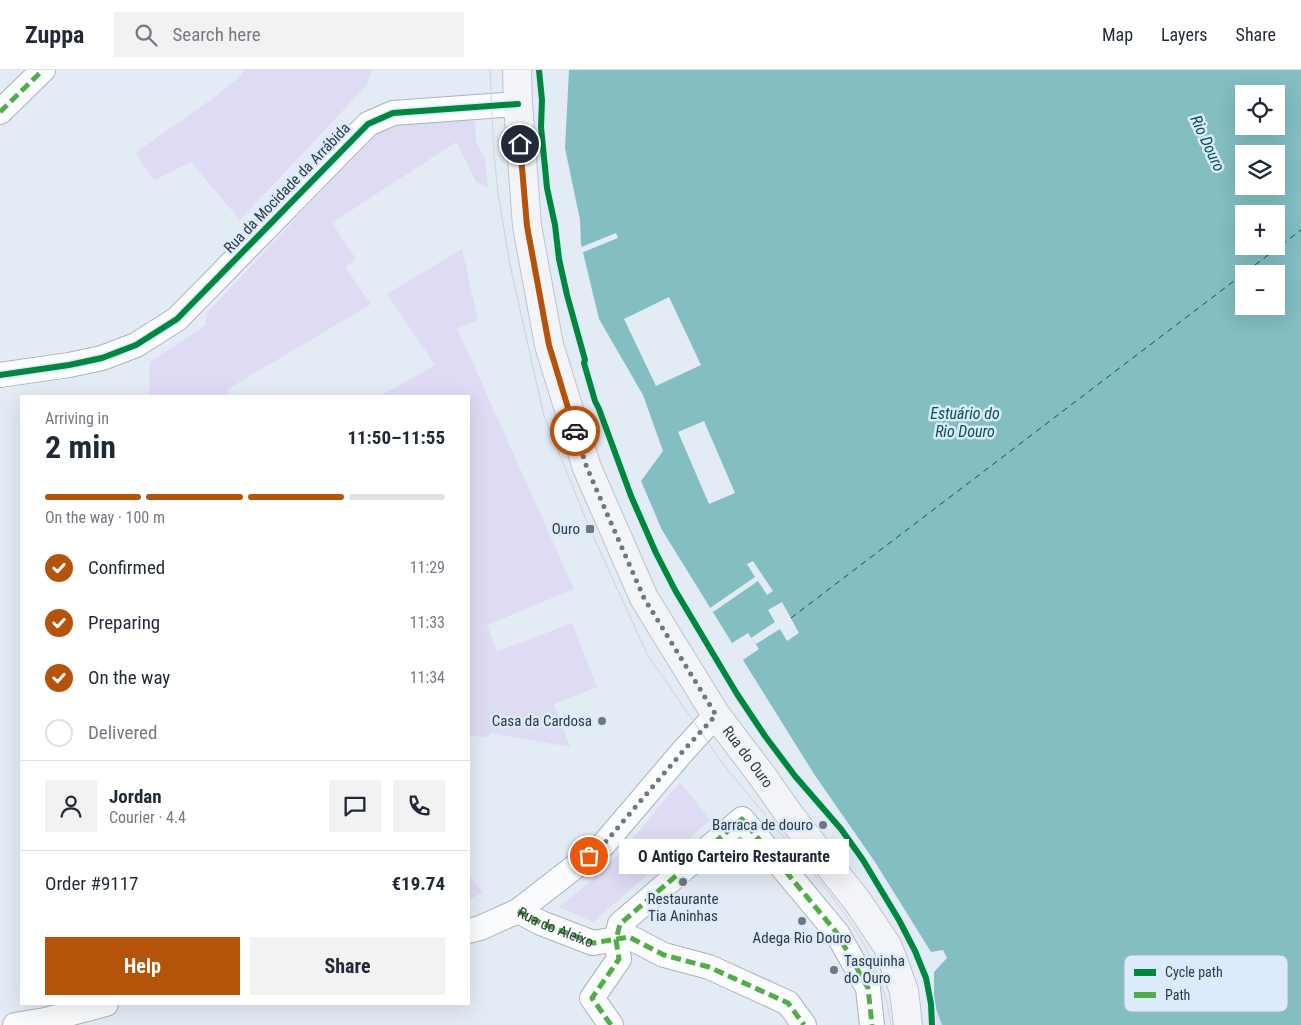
<!DOCTYPE html>
<meta charset="utf-8">
<style>
:root{--surface:#fff;--page:#f2f2f3;--text:#1f2937;--muted:#747a83;--line:#e0e1e3;--accent:#b45309}
body{margin:0;font-family:"Roboto Condensed",sans-serif;background:var(--page);color:var(--text);height:100vh;display:flex;flex-direction:column;font-size:19px;white-space:nowrap}
*{box-sizing:border-box;margin:0}
p{font-size:16px;color:var(--muted)}
.icon{flex:none;width:28px;height:28px;fill:none;stroke:currentColor;stroke-width:2;stroke-linecap:round;stroke-linejoin:round}
.map{position:relative;flex:1;overflow:hidden}
.sheet{position:absolute;left:20px;top:325px;width:450px;height:610px;display:flex;flex-direction:column;background:var(--surface);border-radius:0px;box-shadow:0 5px 20px #0002}
.sheet>*{flex:none}
.tools{position:absolute;left:1235px;top:15px;display:grid;gap:10px}
.tools a{display:grid;place-items:center;width:50px;height:50px;border-radius:0px;background:var(--surface);box-shadow:0 5px 20px #0002;font-size:25px}
.pin{position:absolute;display:grid;place-items:center;width:42px;height:42px;color:#fff;margin:-21px;border:2px solid #fff;border-radius:50%;box-shadow:0 1px 5px #0007}
.courier{position:absolute;display:grid;place-items:center;width:50px;height:50px;margin:-25px;border:4px solid #b45309;border-radius:50%;background:#fff;color:#222;box-shadow:0 1px 6px #0007}
.bubble{position:absolute;height:35px;border-radius:0px;background:var(--surface);box-shadow:0 5px 20px #0002;font-size:16px;font-weight:700;line-height:35px;text-align:center}
.summary em{font-style:normal;font-weight:700}
.summary div{display:flex;flex-direction:column-reverse}
.summary{display:flex;align-items:center;justify-content:space-between;height:85px;padding:0 25px}
h1{font-size:32px;font-weight:700;line-height:38px}
.bar{display:grid;grid-template-columns:repeat(4,1fr);gap:8px 5px;align-content:center;height:60px;padding:0 25px}
.bar i{height:6px;border-radius:4px;background:var(--line)}
.bar .active{background:var(--accent)}
.bar p{grid-column:span 4}
.line{display:flex;align-items:center;gap:12px;padding:0 25px;border-top:1px solid var(--line)}
.line div{flex:1}
.round{display:grid;place-items:center;flex:none;width:52px;height:52px;border-radius:0px;background:var(--page)}
ol{padding:0 25px;list-style:none}
li{display:flex;align-items:center;gap:15px;height:55px}
li p{margin-inline-start:auto}
li .icon{padding:5px;border-radius:50%;background:var(--accent);color:#fff;stroke-width:4}
li:last-child{color:var(--muted)}
li i{width:28px;height:28px;border:2px solid var(--line);border-radius:50%}
.primary-button{display:flex;gap:10px;margin-top:auto;padding:10px 25px}
.primary-button a{flex:1;height:58px;border-radius:0px;background:var(--accent);color:#fff;font-size:20px;font-weight:700;line-height:58px;text-align:center}
.primary-button a+a{background:var(--page);color:var(--text)}
header{display:flex;align-items:center;gap:30px;box-sizing:border-box;height:70px;padding:0 25px;background:var(--surface);border-bottom:1px solid var(--line)}
header strong{font-size:24px}
nav{display:flex;gap:28px;margin-inline-start:auto;font-size:18px}
.search{width:350px;height:45px;background:var(--page);display:flex;align-items:center;gap:12px;box-sizing:border-box;padding:0 18px;border-radius:0px;color:var(--muted);font-size:19px}
.map>svg:first-child{display:block}
</style>
<header>
<strong>Zuppa</strong>
<div class="search"><svg class="icon" aria-label="search" viewBox="0 0 24 24"><circle cx="10" cy="10" r="6"/><path d="M15 15l6 6"/></svg>Search here</div>
<nav><a>Map</a><a>Layers</a><a>Share</a></nav>
</header>
<div class="map">
<svg width="1301" height="955" viewBox="0 0 1301 955">
<rect width="100%" height="100%" fill="#e3ebf4"/>
<g fill="#e0dbf5">
<path d="M243,0H372L367,15L240,150L191,92L154,110L135,83L216,26L240,7Z"/>
<path d="M475,50L476,71L485,89L488,118L476,111L456,72L332,153L356,189L345,197L371,234L228,319V326H149L150,292L206,255L207,243L374,65L395,54Z"/>
<path d="M462,179L478,250L457,258L574,519L487,555L497,580L494,583L572,553L597,617L554,634L570,677L489,663V667L469,666V326H380L435,295L387,224Z"/>
<path d="M680,712L710,750L593,852L559,837L590,812L624,779Z"/>
<path d="M469,804L482,822L469,831Z"/>
<path d="M934,933L942,955H933L932,934Z"/>
</g>
<path fill="#82bec2" fill-rule="evenodd" d="M569,0H1301V955H942L934,933V902L947,888L943,880L931,882L875,792L814,704L743,590L759,579L748,563L732,573L662,460L641,411L663,381L643,325L599,249L581,174L580,150L565,78ZM1244,24H1276V56H1244ZM1244,84H1276V116H1244ZM1244,144H1276V176H1244ZM1244,204H1276V236H1244Z"/>
<g fill="#e3ebf4">
<path d="M616,163L618,168L581,183L579,178Z"/>
<path d="M669,227L701,295L656,316L624,249Z"/>
<path d="M704,351L735,423L709,434L678,362Z"/>
<path d="M753,491L773,521L767,525L758,511L713,542L710,538L755,507L747,494Z"/>
<path d="M782,532L799,563L787,571L780,559L756,574L751,568L775,552L768,540Z"/>
</g>
<g fill="none" stroke-linecap="round" stroke-linejoin="round">
<path stroke="#075354" stroke-width="1" stroke-dasharray="6 5" stroke-linecap="butt" d="M791,548L1301,160"/>
<defs>
<g id="minor">
<path d="M0,42L43,0"/>
<path d="M0,305L69,295L102,288L136,275L177,249L368,54L393,43L518,34"/>
<path id="s1" d="M518,841L541,853L593,873L629,867L664,885L709,897L788,933L804,955"/>
<path d="M469,861L480,858L518,841L603,775L684,680L716,645"/>
<path d="M15,955L45,950L106,934"/>
<path d="M611,955L592,928L619,889L616,870L620,854L742,749L837,863L868,918L872,955"/>
</g>
<g id="primary">
<path id="s2" d="M517,0L518,34L527,156L549,275L587,398L644,528L716,645L763,707L791,747L858,832L888,877L904,921L908,955"/>
</g>
</defs>
<use href="#minor" stroke="#abb2ba" stroke-width="26"/>
<use href="#primary" stroke="#bec3cc" stroke-width="30"/>
<use href="#minor" stroke="#fbfcfd" stroke-width="24"/>
<use href="#primary" stroke="#f3f4f8" stroke-width="28"/>
<path stroke="#d1d3d6" stroke-width="1" d="M490,0L494,85L498,123L510,195L544,346L590,459L647,584L723,694L830,824C861,864 884,904 891,955"/>
<g stroke="#54ac46" stroke-width="5" stroke-dasharray="10 5" stroke-linecap="butt">
<path d="M0,42L43,0"/>
<path d="M518,841L541,853L593,873L629,867L664,885L709,897L788,933L804,955"/>
<path d="M611,955L592,928L619,889L616,870L620,854L742,749L837,863L868,918L872,955"/>
</g>
<defs>
<g id="cycleway">
<path d="M539,0L542,30L541,57L547,118L555,155L559,189L567,225L585,290L584,293L595,331L599,339L631,426L656,483L675,520L737,624L765,666L795,706L841,759L863,790L899,850L915,881L926,908L931,934L932,955"/>
<path d="M0,305L69,295L102,288L136,275L177,249L368,54L393,43L518,34"/>
</g>
</defs>
<use href="#cycleway" stroke="#dbebfc" stroke-width="9"/>
<use href="#cycleway" stroke="#00873e" stroke-width="6"/>
</g>
<g fill="none" stroke-linecap="round" stroke-linejoin="round">
<path stroke="#6f7780" stroke-width="5" stroke-dasharray="0 9" d="M575,361L587,398L644,528L716,645L684,680L603,775L589,786"/>
<path stroke="#b45309" stroke-width="6" d="M520,74L527,156L549,275L575,361"/>
</g>
<g fill="#6f7780" stroke="#dbebfc" stroke-width="2">
<rect x="585" y="454" width="10" height="10" rx="2.5"/>
<circle cx="602" cy="651" r="5"/>
<circle cx="823" cy="755" r="5"/>
<circle cx="683" cy="812" r="5"/>
<circle cx="802" cy="851" r="5"/>
<circle cx="834" cy="900" r="5"/>
</g>
<g text-anchor="middle" stroke-width="5" stroke-linejoin="round" paint-order="stroke">
<g font-size="15" fill="#313941" stroke="#dbebfc">
<text transform="translate(287 118) rotate(-46)" y="5">Rua da Mocidade da Arrábida</text>
<text dy="5" stroke="none"><textPath href="#s2" startOffset="738">Rua do Ouro</textPath></text>
<text dy="5" stroke="none"><textPath href="#s1" startOffset="41">Rua do Aleixo</textPath></text>
</g>
<g font-size="15" fill="#313941" stroke="#dbebfc" text-anchor="end">
<text x="580" y="464">Ouro</text>
<text x="592" y="656">Casa da Cardosa</text>
<text x="813" y="760">Barraca de douro</text>
<text x="683" y="834" text-anchor="middle">Restaurante<tspan x="683" dy="17">Tia Aninhas</tspan></text>
<text x="802" y="873" text-anchor="middle">Adega Rio Douro</text>
<text x="844" y="896" text-anchor="start">Tasquinha<tspan x="844" dy="17">do Ouro</tspan></text>
</g>
<g font-size="16" font-style="italic" fill="#075354" stroke="#dbebfc">
<text transform="translate(1208 73) rotate(65)" y="6">Rio Douro</text>
<text x="965" y="349">Estuário do<tspan x="965" dy="18">Rio Douro</tspan></text>
</g>
</g>
<rect x="1124" y="885" width="164" height="57" rx="8" fill="#dbebfc" stroke="#a8b6c4" stroke-width="1"/>
<rect x="1134" y="899" width="22" height="7" fill="#00873e"/>
<rect x="1134" y="922" width="22" height="6" fill="#54ac46"/>
<g font-size="14" fill="#313941">
<text x="1165" y="907">Cycle path</text>
<text x="1165" y="930">Path</text>
</g>
</svg>
<div class="tools">
<a><svg class="icon" aria-label="locate" viewBox="0 0 24 24"><circle cx="12" cy="12" r="6"/><path d="M12 2v4M12 18v4M2 12h4M18 12h4"/></svg></a>
<a><svg class="icon" aria-label="layers" viewBox="0 0 24 24"><path d="M12 4l9 5-9 5-9-5zM3 14l9 5 9-5"/></svg></a>
<a>+</a>
<a>−</a>
</div>
<div class="pin" style="left:589px;top:786px;background:#ea580c"><svg class="icon" aria-label="bag" viewBox="0 0 24 24"><path d="M5 8h14l-1 12H6zM9 8a3 3 0 0 1 6 0"/></svg></div>
<div class="pin" style="left:520px;top:74px;background:#1f2937"><svg class="icon" aria-label="home" viewBox="0 0 24 24"><path d="M3 11l9-7 9 7M6 9v11h12V9"/></svg></div>
<div class="courier" style="left:575px;top:361px"><svg class="icon" aria-label="car" viewBox="0 0 24 24"><path d="M5 17H2v-5l4-1 3-4h7l3 4 3 1v5h-3M9 17h6M6 11h13"/><circle cx="7" cy="17" r="2"/><circle cx="17" cy="17" r="2"/></svg></div>
<div class="bubble" style="left:619px;top:769px;width:230px">O Antigo Carteiro Restaurante</div>
<section class="sheet">
<div class="summary"><div><h1>2 min</h1><p>Arriving in</p></div><em>11:50–11:55</em></div>
<div class="bar"><i class="active"></i><i class="active"></i><i class="active"></i><i></i><p>On the way · 100 m</p></div>
<ol>
<li><svg class="icon" aria-label="check" viewBox="0 0 24 24"><path d="M5 12l5 5 9-10"/></svg>Confirmed<p>11:29</p></li>
<li><svg class="icon" aria-label="check" viewBox="0 0 24 24"><path d="M5 12l5 5 9-10"/></svg>Preparing<p>11:33</p></li>
<li><svg class="icon" aria-label="check" viewBox="0 0 24 24"><path d="M5 12l5 5 9-10"/></svg>On the way<p>11:34</p></li>
<li><i></i>Delivered</li>
</ol>
<div class="line" style="height:90px"><a class="round"><svg class="icon" aria-label="person" viewBox="0 0 24 24"><circle cx="12" cy="8" r="4"/><path d="M4 21q1-7 8-7t8 7"/></svg></a><div><b>Jordan</b><p>Courier · 4.4</p></div><a class="round"><svg class="icon" aria-label="chat" viewBox="0 0 24 24"><path d="M4 5h16v11H9l-5 4z"/></svg></a><a class="round"><svg class="icon" aria-label="phone" viewBox="0 0 24 24"><path d="M5 4h4l2 5-3 2q2 4 5 5l2-3 5 2v4C11 20 4 13 5 4z"/></svg></a></div>
<div class="line" style="height:65px"><div>Order #9117</div><b>€19.74</b></div>
<div class="primary-button"><a>Help</a><a>Share</a></div>
</section>
</div>
